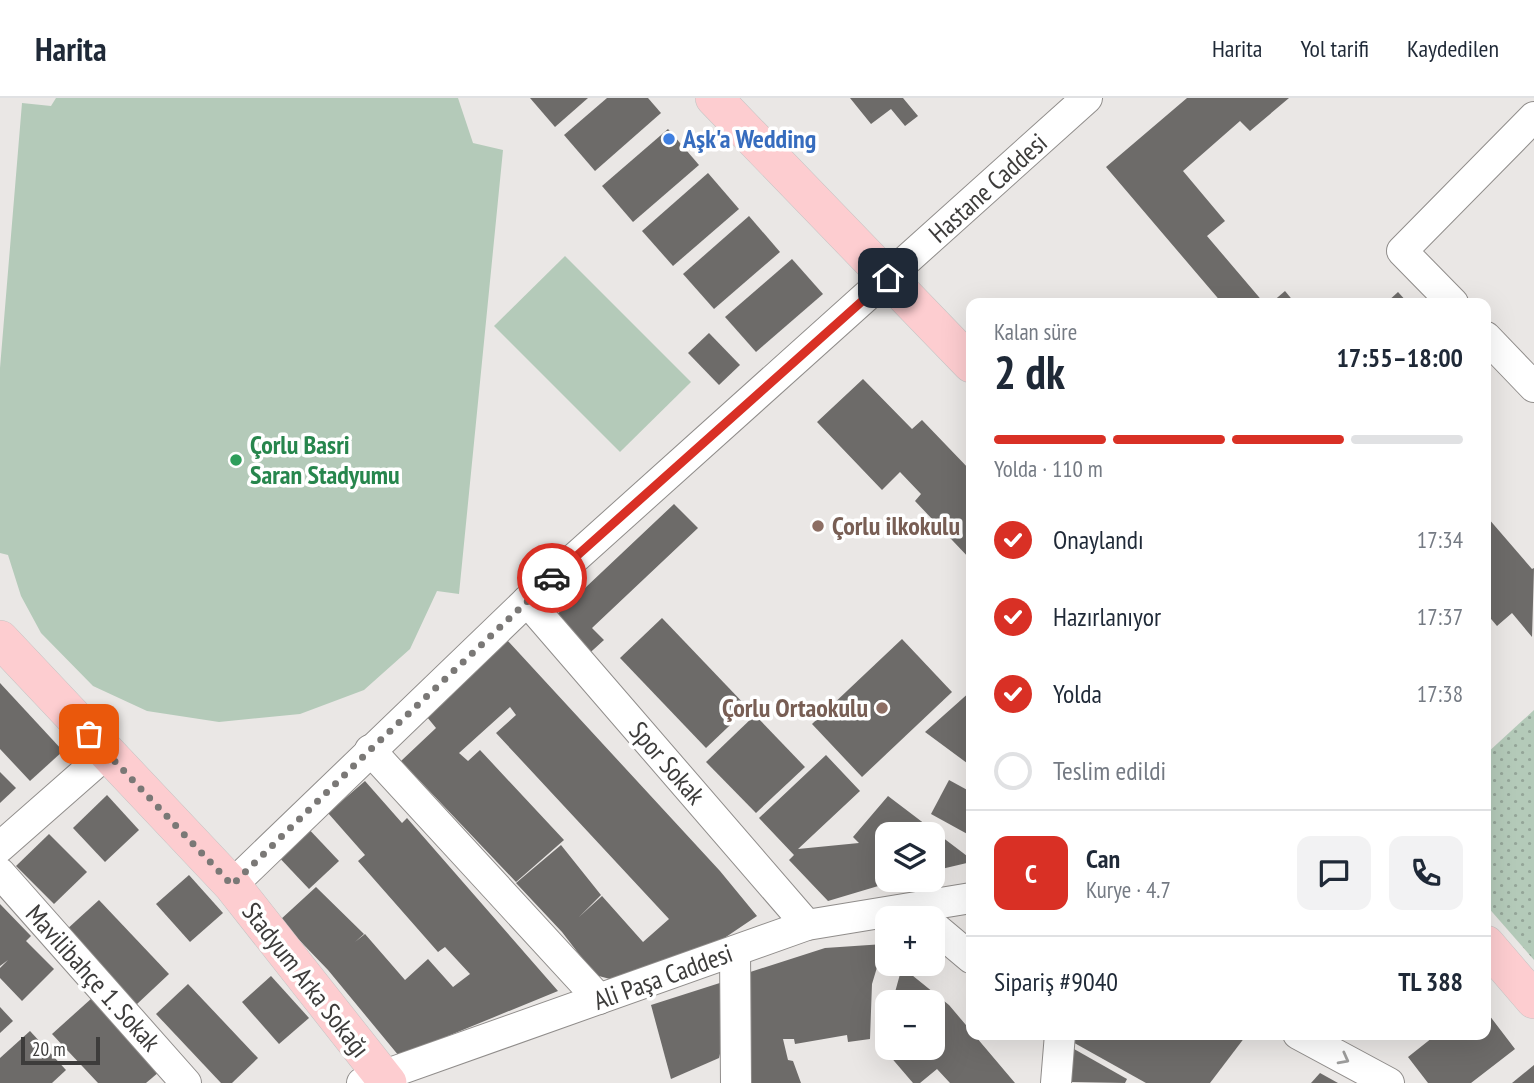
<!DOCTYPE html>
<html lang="tr">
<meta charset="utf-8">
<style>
:root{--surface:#fff;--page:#f2f2f3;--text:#1f2937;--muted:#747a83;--line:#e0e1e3;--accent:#d93025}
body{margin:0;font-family:"PT Sans Narrow",sans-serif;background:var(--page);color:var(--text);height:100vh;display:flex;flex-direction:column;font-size:26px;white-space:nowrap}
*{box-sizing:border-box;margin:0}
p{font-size:23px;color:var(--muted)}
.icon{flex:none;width:38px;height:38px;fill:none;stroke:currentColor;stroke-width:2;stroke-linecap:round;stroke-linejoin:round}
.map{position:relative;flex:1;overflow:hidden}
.details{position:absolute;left:966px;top:200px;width:525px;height:742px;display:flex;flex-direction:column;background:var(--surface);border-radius:14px;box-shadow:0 7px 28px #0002}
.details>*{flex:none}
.fabs{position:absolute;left:875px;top:724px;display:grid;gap:14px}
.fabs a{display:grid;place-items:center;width:70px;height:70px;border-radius:14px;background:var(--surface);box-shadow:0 7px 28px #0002;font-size:35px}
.scale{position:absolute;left:21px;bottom:18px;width:79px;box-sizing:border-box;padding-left:7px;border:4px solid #3d3c3b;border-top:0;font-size:19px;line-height:24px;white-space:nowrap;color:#3d3c3b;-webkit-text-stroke:5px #fff;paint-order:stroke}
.pin{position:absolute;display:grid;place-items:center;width:60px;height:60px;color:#fff;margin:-30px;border-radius:14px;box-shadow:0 4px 10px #0006}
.courier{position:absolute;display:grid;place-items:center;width:70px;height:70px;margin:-35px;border:5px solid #d93025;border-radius:50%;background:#fff;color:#222;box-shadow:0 2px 9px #0007}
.headline em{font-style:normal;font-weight:600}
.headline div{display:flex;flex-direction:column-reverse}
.headline{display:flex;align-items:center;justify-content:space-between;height:119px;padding:0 28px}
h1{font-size:46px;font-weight:600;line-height:52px}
.bar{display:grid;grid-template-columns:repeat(4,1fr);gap:10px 7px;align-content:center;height:84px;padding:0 28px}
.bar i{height:9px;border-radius:5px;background:var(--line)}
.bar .active{background:var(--accent)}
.bar p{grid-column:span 4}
.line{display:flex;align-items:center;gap:18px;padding:0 28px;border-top:2px solid var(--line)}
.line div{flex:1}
.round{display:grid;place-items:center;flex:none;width:74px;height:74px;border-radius:14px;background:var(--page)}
ol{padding:0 28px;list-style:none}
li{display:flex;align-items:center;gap:21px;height:77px}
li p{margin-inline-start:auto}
li .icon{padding:7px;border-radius:50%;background:var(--accent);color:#fff;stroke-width:4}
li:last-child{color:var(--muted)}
li i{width:38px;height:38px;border:4px solid var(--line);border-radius:50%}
header{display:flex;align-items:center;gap:42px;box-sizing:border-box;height:98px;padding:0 35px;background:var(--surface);border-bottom:2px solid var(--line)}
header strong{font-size:33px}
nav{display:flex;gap:38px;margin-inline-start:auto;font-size:24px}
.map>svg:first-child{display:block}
</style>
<header>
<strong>Harita</strong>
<nav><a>Harita</a><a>Yol tarifi</a><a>Kaydedilen</a></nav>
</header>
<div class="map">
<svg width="1534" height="985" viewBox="0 0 1534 985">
<defs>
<pattern id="park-dots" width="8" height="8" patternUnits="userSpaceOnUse" patternTransform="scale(1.75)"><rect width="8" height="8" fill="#b4cab9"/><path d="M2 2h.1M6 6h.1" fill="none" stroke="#94a598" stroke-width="1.8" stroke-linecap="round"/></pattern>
</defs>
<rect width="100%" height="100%" fill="#eae7e5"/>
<path fill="url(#park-dots)" d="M1534,612V862L1486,807V656Z"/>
<g fill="#b4cab9">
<path d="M56,0H458L473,45L503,52L459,496L437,493L410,551L364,592L300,616L219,624L147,613L93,588L41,535L21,498L8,457L0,455V270L22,5L51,8Z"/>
<path d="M565,158L691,284L620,354L494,228Z"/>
</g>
<g fill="#6d6b69">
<path d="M530,0H588L555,29Z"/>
<path d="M607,0H648L661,15L595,73L564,37Z"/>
<path d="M850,0H903L918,18L905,28L891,11L871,26Z"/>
<path d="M1187,0H1289L1250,33L1240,23L1183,73L1225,123L1207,138L1264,205H1222L1106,69Z"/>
<path d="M668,31L699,67L633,124L602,88Z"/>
<path d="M708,75L739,111L673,168L642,133Z"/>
<path d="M749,118L780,154L714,211L683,176Z"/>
<path d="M792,161L823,196L756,254L725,219Z"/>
<path d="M1285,193L1295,205H1271Z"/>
<path d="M1398,194L1408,205H1386Z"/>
<path d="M709,235L740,267L719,287L688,255Z"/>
<path d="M863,281L912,331L922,322L971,373V462L915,403L921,396L900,374L882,392L817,324Z"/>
<path d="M674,406L698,430L592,530L604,542L583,561L549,524Z"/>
<path d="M1488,420L1532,471L1534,470L1532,539L1512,515L1497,528L1486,515V422Z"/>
<path d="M662,520L748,610L706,650L620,560Z"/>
<path d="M902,541L952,594L862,679L812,626Z"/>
<path d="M507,542L720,773L757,818L720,843L657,869L610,881L595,877L562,834L516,785L561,747L601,797L579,819L602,798L643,844L669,821L496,635L516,617L510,609L459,655L468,663L480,652L564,742L516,784L401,663L436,630L427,619Z"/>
<path d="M0,585L63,653L30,683L0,651Z"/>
<path d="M971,593V668L925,634Z"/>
<path d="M755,617L805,669L756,715L706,664Z"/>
<path d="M826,657L860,693L798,751L859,745L853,739L888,698L971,761V764L933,773V737H887V782L895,783L828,803L789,762L794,757L759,720Z"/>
<path d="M0,674L16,690L0,705Z"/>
<path d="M949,682L971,694V738L931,716Z"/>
<path d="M365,683L402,725L407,720L558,893L399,958L328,872L280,822L316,789L364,836L355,844L365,836L405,882L428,861L453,889L470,876L445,849L438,854L358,763L365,757L328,715Z"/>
<path d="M107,697L139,732L105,764L73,730Z"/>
<path d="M304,726L339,763L309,791L274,754Z"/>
<path d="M49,736L87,774L54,806L16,768Z"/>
<path d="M189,777L223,815L190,844L156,806Z"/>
<path d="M99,802L169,876L136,907L65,833Z"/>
<path d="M0,806L31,838L26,843L54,871L22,903L0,880V870L8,862L0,868Z"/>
<path d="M884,846L872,886L870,941L848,944L847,937L795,946L794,941H783L788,962L793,963L801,985H752L745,948L741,877L825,850Z"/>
<path d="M902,869L949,907L1015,985H950L937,971L920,985H913L889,957L878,951L887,922V950H933V905H892Z"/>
<path d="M271,878L309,920L279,946L242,904Z"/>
<path d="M726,883L730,914L719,960L671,981L651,907Z"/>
<path d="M188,886L258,960L232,985H221L156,916Z"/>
<path d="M92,900L159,974L146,985H98L52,936Z"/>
<path d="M0,909L13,923L0,935Z"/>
<path d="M1486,913L1515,951L1471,985H1428L1408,959L1437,936H1486Z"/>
<path d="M30,933L66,972L52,985H0V960Z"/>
<path d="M1070,936H1240L1245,939L1210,985H1146L1069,942Z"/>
<path d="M1074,951L1127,981L1125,985L1071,984Z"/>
<path d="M1534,967V985H1512Z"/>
<path d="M1320,975L1338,985H1311Z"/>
</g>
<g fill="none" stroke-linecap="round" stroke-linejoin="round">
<defs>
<g id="minor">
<path d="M1453,205L1402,153L1534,19"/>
<path d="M1486,239L1534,289"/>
<path d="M527,503L807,827"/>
<path d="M370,652L599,901"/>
<path d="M0,749L107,655"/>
<path d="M0,775L186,985"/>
<path d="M232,787L527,503L1087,0"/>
<path d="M933,828L971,860"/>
<path d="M735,853L736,985"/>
<path d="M1298,936L1389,985"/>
<path d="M362,985L807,827L971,800"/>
<path d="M1056,985L1060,936"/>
</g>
<g id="major">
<path d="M714,0L971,266"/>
<path d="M0,541L232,787L388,985"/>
<path d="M1486,846L1534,902"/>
</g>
</defs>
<use href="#minor" stroke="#908d8b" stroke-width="32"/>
<use href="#major" stroke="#c5c4c4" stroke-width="38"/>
<use href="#minor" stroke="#fff" stroke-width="30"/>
<use href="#major" stroke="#fdcdd0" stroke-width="37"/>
</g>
<defs><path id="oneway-chevron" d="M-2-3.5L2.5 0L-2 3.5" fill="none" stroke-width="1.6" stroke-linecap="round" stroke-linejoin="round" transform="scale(1.75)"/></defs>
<use stroke="#9e9e9d" href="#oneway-chevron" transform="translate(1344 961) rotate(28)"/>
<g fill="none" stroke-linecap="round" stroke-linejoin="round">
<path stroke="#7a7876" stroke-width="7" stroke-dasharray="0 12.6" d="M89,636L232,787L370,652L552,480"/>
<path stroke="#d93025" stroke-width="9" d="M552,480L888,180"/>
</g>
<circle fill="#3f7fe0" stroke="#fff" stroke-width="2.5" cx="669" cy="41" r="7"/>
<circle fill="#2e9e5b" stroke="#fff" stroke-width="2.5" cx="236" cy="362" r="7"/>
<g fill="#8d6e63" stroke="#fff" stroke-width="2.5">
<circle cx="818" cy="428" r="7"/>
<circle cx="882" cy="610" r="7"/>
</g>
<g text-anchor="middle" stroke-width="7" stroke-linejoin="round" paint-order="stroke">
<g font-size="26" font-weight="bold" fill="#366cbe" stroke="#fff" text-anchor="start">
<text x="683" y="50">Aşk'a Wedding</text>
</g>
<g font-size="26" fill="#3d3c3b" stroke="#fff">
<text transform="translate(988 90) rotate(-42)" y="9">Hastane Caddesi</text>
<text transform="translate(667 665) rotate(49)" y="9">Spor Sokak</text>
<text transform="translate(663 879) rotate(-20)" y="9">Ali Paşa Caddesi</text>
<text transform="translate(93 880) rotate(48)" y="9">Mavilibahçe 1. Sokak</text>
<text transform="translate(306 882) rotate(52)" y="9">Stadyum Arka Sokağı</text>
</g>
<g font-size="26" font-weight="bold" fill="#27864d" stroke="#fff" text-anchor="start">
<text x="250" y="356">Çorlu Basri<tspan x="250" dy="30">Saran Stadyumu</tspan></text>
</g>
<g font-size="26" font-weight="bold" fill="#785e54" stroke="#fff" text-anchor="start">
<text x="832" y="437">Çorlu ilkokulu</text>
<text x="868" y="619" text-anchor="end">Çorlu Ortaokulu</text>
</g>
</g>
</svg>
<div class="fabs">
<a><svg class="icon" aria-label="layers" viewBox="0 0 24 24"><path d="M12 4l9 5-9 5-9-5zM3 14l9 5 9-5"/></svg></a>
<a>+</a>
<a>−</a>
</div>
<div class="scale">20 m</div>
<div class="pin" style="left:89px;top:636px;background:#ea580c"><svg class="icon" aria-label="bag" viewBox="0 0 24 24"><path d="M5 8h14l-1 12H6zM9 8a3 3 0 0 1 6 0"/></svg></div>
<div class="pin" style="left:888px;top:180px;background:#1f2937"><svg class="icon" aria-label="home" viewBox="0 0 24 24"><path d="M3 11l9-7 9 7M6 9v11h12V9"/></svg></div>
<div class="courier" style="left:552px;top:480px"><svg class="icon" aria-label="car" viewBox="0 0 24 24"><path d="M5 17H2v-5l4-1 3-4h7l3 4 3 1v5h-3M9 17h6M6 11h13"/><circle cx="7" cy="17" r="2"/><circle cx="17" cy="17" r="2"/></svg></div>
<section class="details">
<div class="headline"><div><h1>2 dk</h1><p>Kalan süre</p></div><em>17:55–18:00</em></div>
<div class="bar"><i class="active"></i><i class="active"></i><i class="active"></i><i></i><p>Yolda · 110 m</p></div>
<ol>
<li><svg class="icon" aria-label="check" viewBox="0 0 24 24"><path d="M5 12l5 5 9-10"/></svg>Onaylandı<p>17:34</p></li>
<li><svg class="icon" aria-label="check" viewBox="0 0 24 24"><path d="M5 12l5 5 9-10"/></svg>Hazırlanıyor<p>17:37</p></li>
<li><svg class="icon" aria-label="check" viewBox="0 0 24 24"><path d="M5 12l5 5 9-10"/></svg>Yolda<p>17:38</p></li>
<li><i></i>Teslim edildi</li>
</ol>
<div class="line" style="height:126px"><b class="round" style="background:var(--accent);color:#fff">C</b><div><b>Can</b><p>Kurye · 4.7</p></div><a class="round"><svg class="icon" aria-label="chat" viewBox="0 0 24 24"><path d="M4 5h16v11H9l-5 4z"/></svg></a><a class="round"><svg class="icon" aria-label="phone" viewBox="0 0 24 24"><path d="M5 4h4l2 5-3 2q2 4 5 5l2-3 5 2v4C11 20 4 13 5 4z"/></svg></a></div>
<div class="line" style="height:91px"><div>Sipariş #9040</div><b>TL 388</b></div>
</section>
</div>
